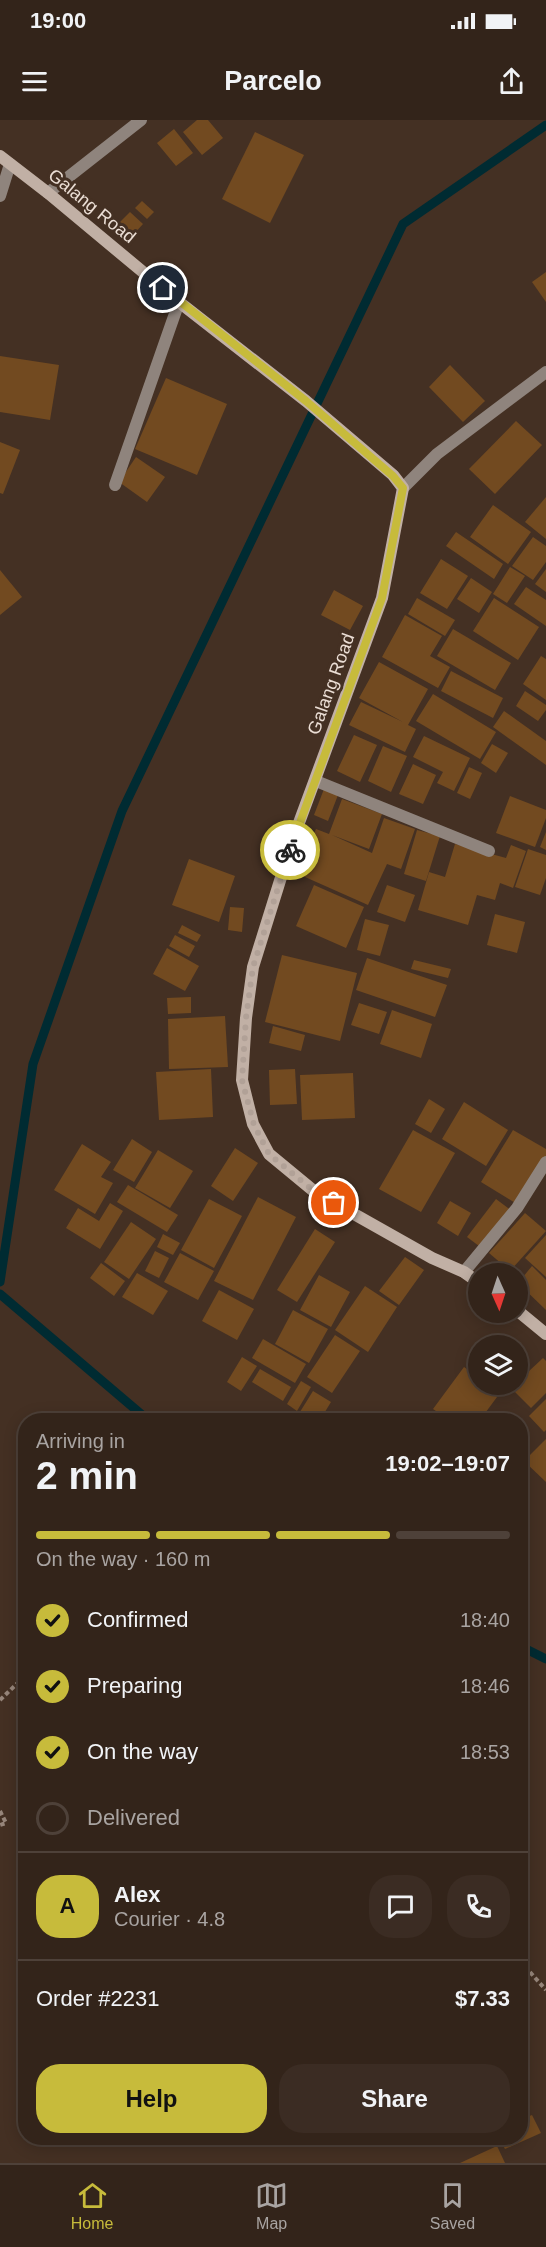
<!DOCTYPE html>
<meta charset="utf-8">
<style>
:root{--surface:#33241a;--page:#3b2c23;--text:#f1f3f6;--muted:#a9a4a2;--line:#4e4139;--accent:#c7bb3b}
body{margin:0;font-family:Helvetica,sans-serif;background:var(--page);color:var(--text);height:100vh;display:flex;flex-direction:column;font-size:22px;white-space:nowrap}
*{box-sizing:border-box;margin:0}
p{font-size:20px;color:var(--muted)}
.icon{flex:none;width:33px;height:33px;fill:none;stroke:currentColor;stroke-width:2;stroke-linecap:round;stroke-linejoin:round}
.map{position:relative;flex:1;overflow:hidden}
.panel{position:absolute;left:18px;top:1293px;width:510px;height:732px;display:flex;flex-direction:column;background:var(--surface);border-radius:24px;box-shadow:0 3px 15px #0003,0 0 0 2px var(--line)}
.panel>*{flex:none}
.needle{width:39px;rotate:177deg}
.tools{position:absolute;left:468px;top:1143px;display:grid;gap:12px}
.tools a{display:grid;place-items:center;width:60px;height:60px;border-radius:50%;background:var(--surface);box-shadow:0 3px 15px #0003,0 0 0 2px var(--line);font-size:30px}
.pin{position:absolute;display:grid;place-items:center;width:51px;height:51px;color:#fff;margin:-26px;border:3px solid #fff;border-radius:50%;box-shadow:0 2px 6px #0007}
.courier{position:absolute;display:grid;place-items:center;width:60px;height:60px;margin:-30px;border:4px solid #c7bb3b;border-radius:50%;background:#fff;color:#222;box-shadow:0 2px 8px #0007}
.summary em{font-style:normal;font-weight:800}
.summary div{display:flex;flex-direction:column-reverse}
.summary{display:flex;align-items:center;justify-content:space-between;height:102px;padding:0 18px}
h1{font-size:39px;font-weight:800;line-height:45px}
.bar{display:grid;grid-template-columns:repeat(4,1fr);gap:9px 6px;align-content:center;height:72px;padding:0 18px}
.bar i{height:8px;border-radius:4px;background:var(--line)}
.bar .current{background:var(--accent)}
.bar p{grid-column:span 4}
.line{display:flex;align-items:center;gap:15px;padding:0 18px;border-top:2px solid var(--line)}
.line div{flex:1}
.round{display:grid;place-items:center;flex:none;width:63px;height:63px;border-radius:24px;background:var(--page)}
ol{padding:0 18px;list-style:none}
li{display:flex;align-items:center;gap:18px;height:66px}
li p{margin-inline-start:auto}
li .icon{padding:6px;border-radius:50%;background:var(--accent);color:#111;stroke-width:4}
li:last-child{color:var(--muted)}
li i{width:33px;height:33px;border:3px solid var(--line);border-radius:50%}
.cta{display:flex;gap:12px;margin-top:auto;padding:12px 18px}
.cta a{flex:1;height:69px;border-radius:24px;background:var(--accent);color:#111;font-size:24px;font-weight:800;line-height:69px;text-align:center}
.cta a+a{background:var(--page);color:var(--text)}
.status{display:flex;justify-content:space-between;align-items:center;height:42px;padding:0 30px;background:var(--surface);direction:ltr}
.status svg{height:16px;fill:currentColor}
header{display:flex;justify-content:space-between;align-items:center;height:78px;padding:0 18px;background:var(--surface);font-size:27px;font-weight:800}
.menu{display:flex;justify-content:space-around;align-items:center;height:84px;border-top:2px solid var(--line);background:var(--surface);font-size:16px;color:var(--muted)}
.menu a{display:grid;justify-items:center;gap:3px}
.menu .current{color:var(--accent)}
.map>svg:first-child{display:block}
</style>
<div class="status"><b>19:00</b><svg viewBox="0 0 49 12"><path d="M0 12V9h3v3zM5 12V6h3v6zM10 12V3h3v9zM15 12V0h3v12zM26 1h20v11H26zM47 4h2v5h-2z"/></svg></div>
<header><svg class="icon" aria-label="menu" viewBox="0 0 24 24"><path d="M4 6h16M4 12h16M4 18h16"/></svg>Parcelo<svg class="icon" aria-label="share" viewBox="0 0 24 24"><path d="M12 15V3M7 8l5-5 5 5M5 13v7h14v-7"/></svg></header>
<div class="map">
<svg width="546" height="2043" viewBox="0 0 546 2043">
<rect width="100%" height="100%" fill="#443023"/>
<g fill="none" stroke-linecap="round" stroke-linejoin="round">
<g stroke="#002b32" stroke-width="9">
<path d="M0,1162L33,944L122,691L403,104L546,5"/>
<path d="M0,1174L148,1300"/>
<path d="M520,1526L546,1539"/>
</g>
</g>
<g fill="#724a20">
<path d="M197,0H208L223,18L202,35L183,12Z"/>
<path d="M174,9L193,33L176,46L157,23Z"/>
<path d="M255,12L304,35L270,103L222,79Z"/>
<path d="M142,81L154,92L147,99L135,88Z"/>
<path d="M130,92L143,104L133,115L120,102Z"/>
<path d="M546,152V182L532,162Z"/>
<path d="M0,236L59,245L50,300L0,292Z"/>
<path d="M450,245L485,281L463,302L429,267Z"/>
<path d="M166,258L227,284L197,355L135,329Z"/>
<path d="M516,301L542,325L495,374L469,349Z"/>
<path d="M0,322L20,330L3,374L0,373Z"/>
<path d="M136,337L165,357L147,382L119,362Z"/>
<path d="M546,377V419L525,402Z"/>
<path d="M493,385L531,412L508,444L470,417Z"/>
<path d="M456,412L503,444L494,459L446,426Z"/>
<path d="M533,417L546,426V442L533,460L512,446Z"/>
<path d="M441,439L468,456L447,489L420,473Z"/>
<path d="M510,447L525,456L507,483L493,474Z"/>
<path d="M546,449V472L535,464Z"/>
<path d="M0,450L22,477L0,495Z"/>
<path d="M471,458L492,472L479,493L457,479Z"/>
<path d="M526,467L546,480V506L514,484Z"/>
<path d="M334,470L363,486L350,510L321,495Z"/>
<path d="M417,478L455,500L445,516L408,494Z"/>
<path d="M494,478L539,507L518,540L473,511Z"/>
<path d="M405,495L442,516L430,536L450,547L438,568L382,537Z"/>
<path d="M453,509L511,543L495,570L437,536Z"/>
<path d="M541,536L546,539V580L523,564Z"/>
<path d="M379,542L428,569L408,605L416,609L405,632L349,605L361,582L403,602L359,578Z"/>
<path d="M451,551L503,578L493,598L441,571Z"/>
<path d="M525,571L546,585V590L538,601L516,586Z"/>
<path d="M433,574L496,612L480,639L416,601Z"/>
<path d="M504,591L546,621V645L493,607Z"/>
<path d="M354,615L377,625L360,662L337,651Z"/>
<path d="M424,616L470,638L454,671L437,663L443,652L413,637Z"/>
<path d="M492,624L508,633L496,653L481,643Z"/>
<path d="M383,626L407,636L391,672L368,661Z"/>
<path d="M413,644L436,655L423,684L399,674Z"/>
<path d="M469,647L482,653L470,679L457,673Z"/>
<path d="M324,669L338,675L328,701L314,695Z"/>
<path d="M510,676L546,690V698L535,727L496,713Z"/>
<path d="M342,679L382,694L369,729L332,715L372,733L384,698L415,709L401,749L387,744L368,785L296,753L316,709L329,714Z"/>
<path d="M417,710L440,716L426,761L404,754Z"/>
<path d="M546,712V730L540,727Z"/>
<path d="M455,724L506,738L511,725L526,731L513,768L500,763L495,780L477,775L468,805L418,790L429,752L445,757Z"/>
<path d="M528,729L546,735V758L540,775L515,767Z"/>
<path d="M189,739L235,756L219,802L172,785Z"/>
<path d="M314,765L364,787L346,828L296,806Z"/>
<path d="M387,765L415,775L405,802L377,792Z"/>
<path d="M230,787L244,788L242,812L228,810Z"/>
<path d="M495,794L525,802L517,833L487,825Z"/>
<path d="M365,799L389,805L380,836L357,830Z"/>
<path d="M182,805L201,815L197,822L178,813Z"/>
<path d="M175,815L195,826L189,837L169,826Z"/>
<path d="M167,828L199,846L185,871L153,854Z"/>
<path d="M282,835L357,853L340,921L265,902Z"/>
<path d="M367,838L447,865L435,897L356,870Z"/>
<path d="M414,840L451,849L448,858L411,849Z"/>
<path d="M191,877V893L168,894L167,878Z"/>
<path d="M359,883L387,892L379,914L351,905Z"/>
<path d="M392,890L432,904L421,938L380,924Z"/>
<path d="M225,896L228,947L169,949L168,899Z"/>
<path d="M273,906L305,915L301,931L269,923Z"/>
<path d="M211,949L213,997L159,1000L156,952Z"/>
<path d="M295,949L297,984L270,985L269,950Z"/>
<path d="M353,953L355,998L302,1000L300,955Z"/>
<path d="M429,979L445,989L431,1013L415,1004Z"/>
<path d="M464,982L508,1010L486,1046L442,1019Z"/>
<path d="M413,1010L455,1033L421,1092L379,1069Z"/>
<path d="M513,1010L546,1029V1036L517,1084L481,1062Z"/>
<path d="M132,1019L152,1032L134,1062L113,1050Z"/>
<path d="M82,1024L111,1042L101,1057L113,1063L95,1094L54,1070Z"/>
<path d="M235,1028L258,1043L233,1081L211,1066Z"/>
<path d="M158,1030L193,1051L170,1088L135,1068Z"/>
<path d="M128,1065L178,1095L167,1112L117,1082Z"/>
<path d="M258,1077L296,1097L253,1180L214,1161Z"/>
<path d="M209,1079L242,1096L214,1148L181,1130Z"/>
<path d="M496,1079L512,1091L483,1129L467,1117Z"/>
<path d="M450,1081L471,1093L458,1116L437,1103Z"/>
<path d="M110,1083L123,1091L100,1129L66,1108L78,1088L99,1101Z"/>
<path d="M525,1093L546,1111L510,1151L489,1133Z"/>
<path d="M131,1102L156,1119L129,1159L104,1142Z"/>
<path d="M315,1109L335,1122L297,1182L277,1170Z"/>
<path d="M163,1114L180,1123L173,1135L157,1127Z"/>
<path d="M546,1115V1157L525,1138Z"/>
<path d="M155,1131L169,1138L159,1158L145,1151Z"/>
<path d="M180,1133L214,1151L198,1180L164,1162Z"/>
<path d="M405,1137L424,1150L399,1185L379,1171Z"/>
<path d="M101,1143L125,1161L114,1176L90,1158Z"/>
<path d="M532,1146L546,1160V1190L518,1163Z"/>
<path d="M137,1153L168,1171L153,1195L122,1177Z"/>
<path d="M319,1155L350,1172L331,1207L300,1190Z"/>
<path d="M365,1166L397,1187L368,1232L335,1210Z"/>
<path d="M219,1170L254,1189L237,1220L202,1201Z"/>
<path d="M293,1190L328,1209L309,1243L275,1224Z"/>
<path d="M335,1215L360,1231L332,1273L307,1257Z"/>
<path d="M263,1219L306,1244L295,1263L252,1238Z"/>
<path d="M242,1237L257,1246L241,1271L227,1262Z"/>
<path d="M543,1238L546,1241V1273L531,1288L511,1268Z"/>
<path d="M464,1247L478,1257V1264H488L500,1273L480,1300H449L433,1289Z"/>
<path d="M260,1249L291,1267L283,1281L252,1262Z"/>
<path d="M301,1261L311,1267L297,1291L287,1284Z"/>
<path d="M313,1271L331,1282L320,1300H295Z"/>
<path d="M546,1279V1310L544,1312L529,1296Z"/>
<path d="M546,1319V1362L524,1341Z"/>
<path d="M532,1995L541,2013L505,2029L499,2018H520V2000Z"/>
<path d="M497,2026L505,2043H460Z"/>
</g>
<g fill="none" stroke-linecap="round" stroke-linejoin="round">
<g stroke="#96857a" stroke-width="4" stroke-dasharray="4.5 3" stroke-linecap="butt">
<path d="M0,1580L26,1555"/>
<path d="M0,1691L6,1703L0,1705"/>
<path d="M520,1841L546,1870"/>
</g>
<g stroke="#8f847d" stroke-width="12">
<path d="M48,73L141,0"/>
<path d="M0,76L10,44"/>
<path d="M115,365L179,182"/>
<path d="M403,368L437,334L546,252"/>
<path d="M316,661L489,731"/>
<path d="M464,1152L517,1088L546,1042"/>
</g>
<g stroke="#c1b0a5" stroke-width="12">
<path d="M0,36L48,73L179,182L306,281L393,355L403,368L382,478L293,719L253,847L246,898L242,960L253,1004L269,1034L315,1072L432,1138L464,1152L478,1162"/>
<path d="M518,1191L546,1214"/>
</g>
</g>
<g fill="none" stroke-linecap="round" stroke-linejoin="round">
<path stroke="#b1a197" stroke-width="6" stroke-dasharray="0 10.8" d="M290,730L253,847L246,898L242,960L254,1005L269,1034L315,1072L334,1083"/>
<path stroke="#c7bb3b" stroke-width="8" d="M163,168L306,281L393,356L403,368L382,478L290,730"/>
</g>
<g text-anchor="middle" stroke-width="6" stroke-linejoin="round" paint-order="stroke">
<g font-size="18" fill="#ebded5" stroke="#443023">
<text transform="translate(92 86) rotate(39)" y="6">Galang Road</text>
<text transform="translate(331 564) rotate(-70)" y="6">Galang Road</text>
</g>
</g>
</svg>
<div class="tools">
<a><svg class="needle" viewBox="-14 -14 28 28"><path d="M0-13l5 13h-10z" fill="#e53935"/><path d="M0 13l5-13h-10z" fill="#a9a4a2"/></svg></a>
<a><svg class="icon" aria-label="layers" viewBox="0 0 24 24"><path d="M12 4l9 5-9 5-9-5zM3 14l9 5 9-5"/></svg></a>
</div>
<div class="pin" style="left:334px;top:1083px;background:#ea580c"><svg class="icon" aria-label="bag" viewBox="0 0 24 24"><path d="M5 8h14l-1 12H6zM9 8a3 3 0 0 1 6 0"/></svg></div>
<div class="pin" style="left:163px;top:168px;background:#1f2937"><svg class="icon" aria-label="home" viewBox="0 0 24 24"><path d="M3 11l9-7 9 7M6 9v11h12V9"/></svg></div>
<div class="courier" style="left:290px;top:730px"><svg class="icon" aria-label="bike" viewBox="0 0 24 24"><circle cx="6" cy="16" r="4"/><circle cx="18" cy="16" r="4"/><path d="M6 16l4-8h5l3 8M10 8l3 8H6M13 5h3"/></svg></div>
<section class="panel">
<div class="summary"><div><h1>2 min</h1><p>Arriving in</p></div><em>19:02–19:07</em></div>
<div class="bar"><i class="current"></i><i class="current"></i><i class="current"></i><i></i><p>On the way · 160 m</p></div>
<ol>
<li><svg class="icon" aria-label="check" viewBox="0 0 24 24"><path d="M5 12l5 5 9-10"/></svg>Confirmed<p>18:40</p></li>
<li><svg class="icon" aria-label="check" viewBox="0 0 24 24"><path d="M5 12l5 5 9-10"/></svg>Preparing<p>18:46</p></li>
<li><svg class="icon" aria-label="check" viewBox="0 0 24 24"><path d="M5 12l5 5 9-10"/></svg>On the way<p>18:53</p></li>
<li><i></i>Delivered</li>
</ol>
<div class="line" style="height:108px"><b class="round" style="background:var(--accent);color:#111">A</b><div><b>Alex</b><p>Courier · 4.8</p></div><a class="round"><svg class="icon" aria-label="chat" viewBox="0 0 24 24"><path d="M4 5h16v11H9l-5 4z"/></svg></a><a class="round"><svg class="icon" aria-label="phone" viewBox="0 0 24 24"><path d="M5 4h4l2 5-3 2q2 4 5 5l2-3 5 2v4C11 20 4 13 5 4z"/></svg></a></div>
<div class="line" style="height:78px"><div>Order #2231</div><b>$7.33</b></div>
<div class="cta"><a>Help</a><a>Share</a></div>
</section>
</div>
<nav class="menu">
<a class="current"><svg class="icon" aria-label="home" viewBox="0 0 24 24"><path d="M3 11l9-7 9 7M6 9v11h12V9"/></svg>Home</a>
<a><svg class="icon" aria-label="map" viewBox="0 0 24 24"><path d="M3 6l6-2 6 2 6-2v14l-6 2-6-2-6 2zM9 4v14M15 6v14"/></svg>Map</a>
<a><svg class="icon" aria-label="saved" viewBox="0 0 24 24"><path d="M7 4h10v16l-5-4-5 4z"/></svg>Saved</a>
</nav>
